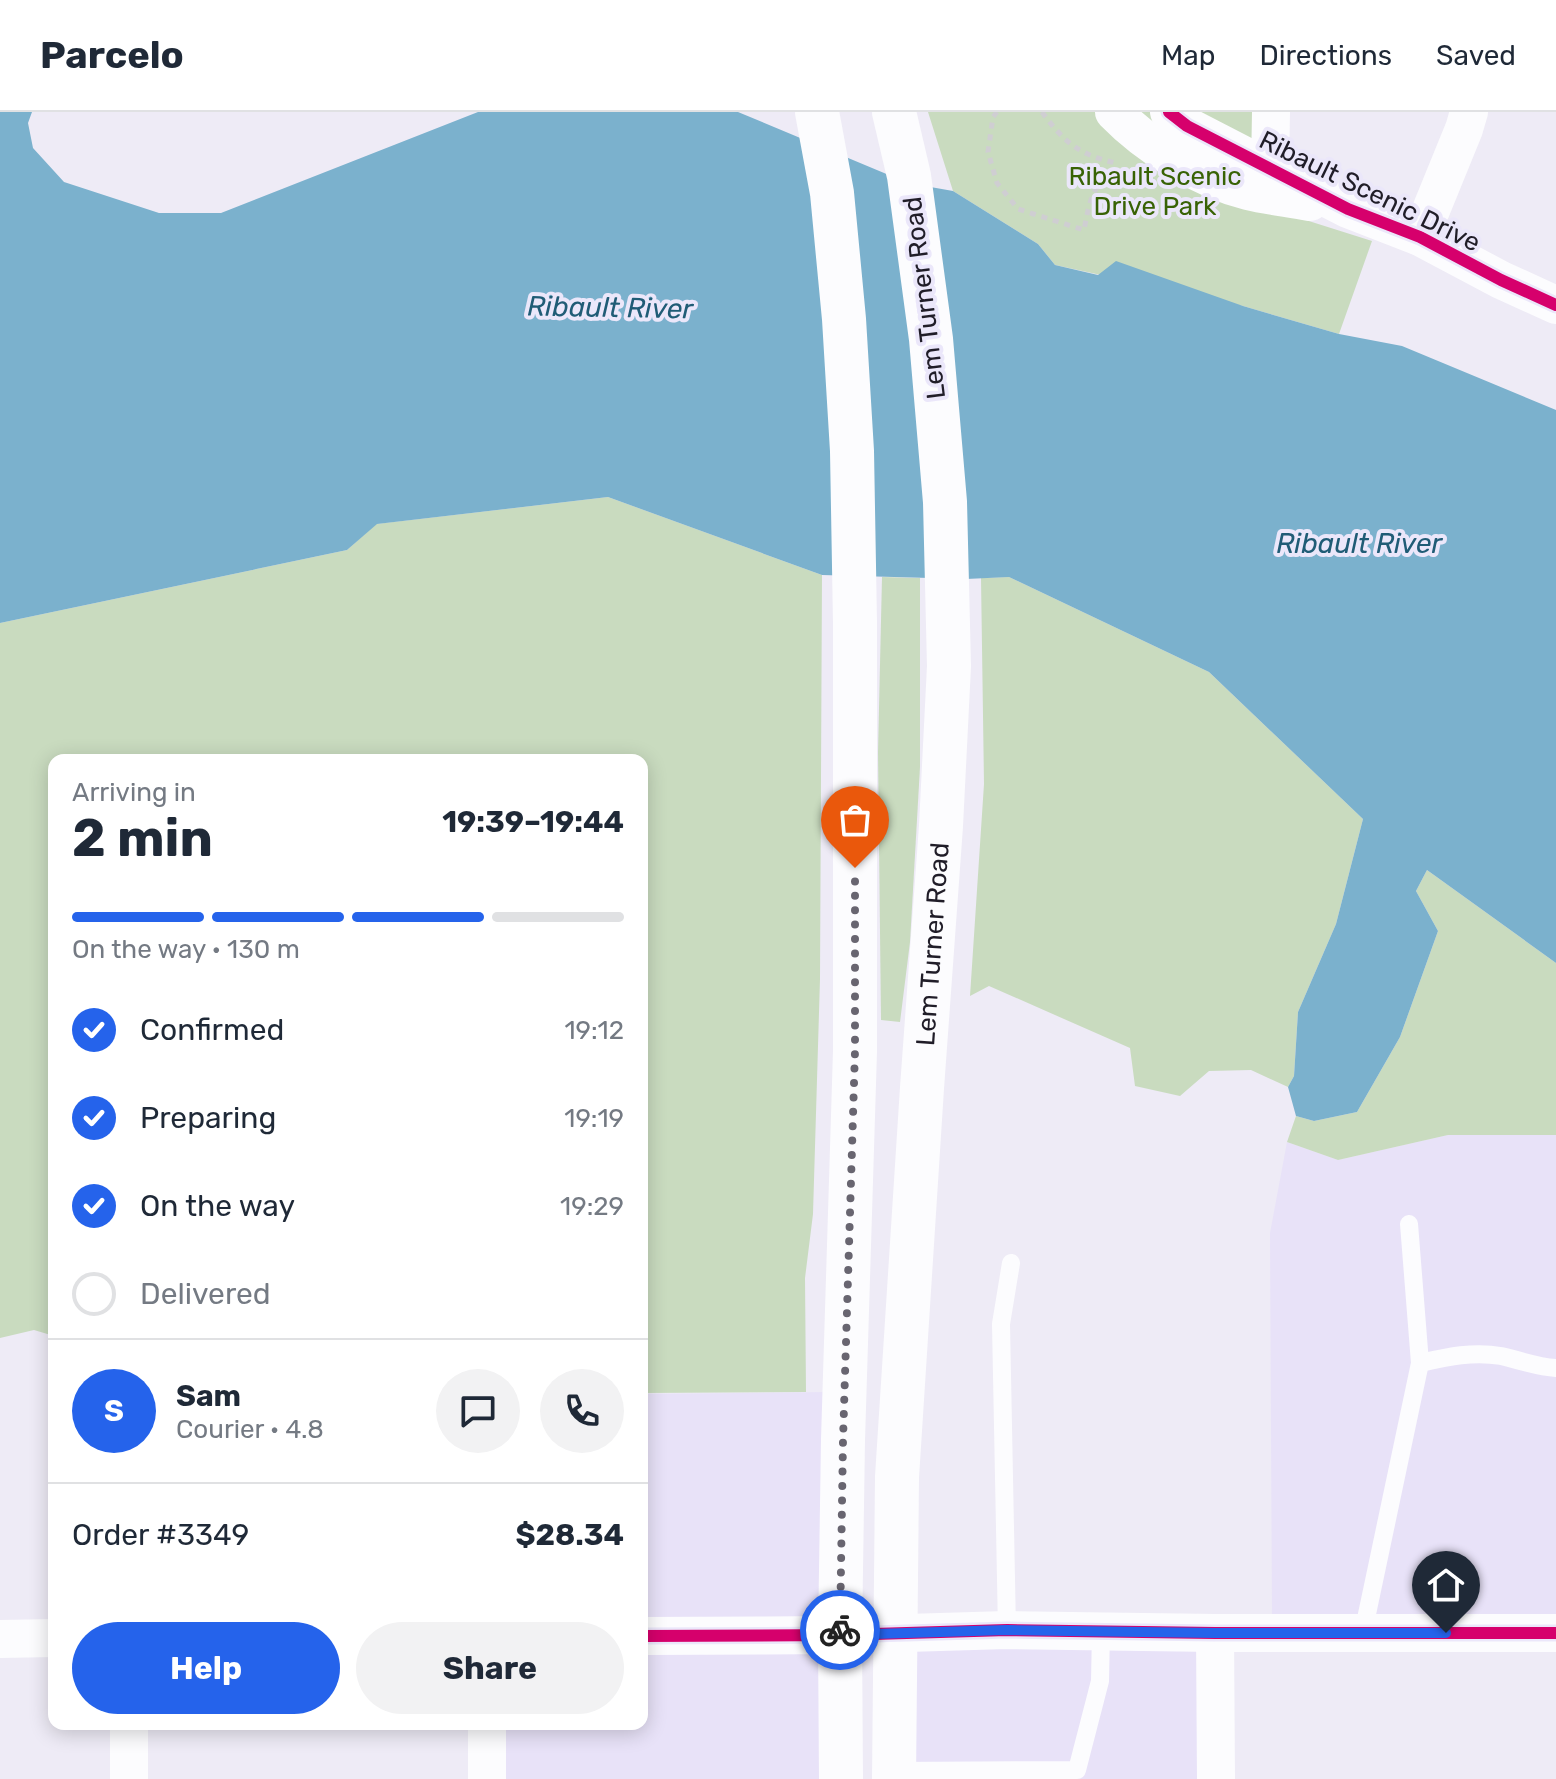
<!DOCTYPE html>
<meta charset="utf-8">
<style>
:root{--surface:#fff;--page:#f2f2f3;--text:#1f2937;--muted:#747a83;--line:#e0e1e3;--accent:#2563eb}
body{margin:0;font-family:Rubik,sans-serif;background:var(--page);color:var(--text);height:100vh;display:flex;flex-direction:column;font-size:30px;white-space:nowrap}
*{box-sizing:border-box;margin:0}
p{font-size:26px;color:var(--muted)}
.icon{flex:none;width:44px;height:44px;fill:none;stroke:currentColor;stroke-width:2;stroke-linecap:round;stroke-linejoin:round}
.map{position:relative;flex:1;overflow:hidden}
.drawer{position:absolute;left:48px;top:642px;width:600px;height:976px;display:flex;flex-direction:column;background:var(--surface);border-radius:16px;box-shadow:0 4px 20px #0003}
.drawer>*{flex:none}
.pin{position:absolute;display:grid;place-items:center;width:68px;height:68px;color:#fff;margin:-82px -34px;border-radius:50% 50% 50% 0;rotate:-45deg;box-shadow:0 0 8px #0007}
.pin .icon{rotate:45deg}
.courier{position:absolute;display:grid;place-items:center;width:80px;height:80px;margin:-40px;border:6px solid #2563eb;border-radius:50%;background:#fff;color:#222;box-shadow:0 2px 10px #0007}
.overview em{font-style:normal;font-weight:700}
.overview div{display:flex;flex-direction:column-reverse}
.overview{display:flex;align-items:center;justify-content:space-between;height:136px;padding:0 24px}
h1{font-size:52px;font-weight:700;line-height:60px}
.bar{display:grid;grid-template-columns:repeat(4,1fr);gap:12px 8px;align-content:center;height:96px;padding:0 24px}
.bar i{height:10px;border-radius:6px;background:var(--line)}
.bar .selected{background:var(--accent)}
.bar p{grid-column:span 4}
.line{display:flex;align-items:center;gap:20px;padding:0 24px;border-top:2px solid var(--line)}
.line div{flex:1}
.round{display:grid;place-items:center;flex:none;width:84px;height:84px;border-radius:42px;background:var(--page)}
ol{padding:0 24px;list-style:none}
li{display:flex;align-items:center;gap:24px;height:88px}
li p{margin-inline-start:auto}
li .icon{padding:8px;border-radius:50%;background:var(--accent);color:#fff;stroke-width:4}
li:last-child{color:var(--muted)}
li i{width:44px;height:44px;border:4px solid var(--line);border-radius:50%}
.cta{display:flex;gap:16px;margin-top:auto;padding:16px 24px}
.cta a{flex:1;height:92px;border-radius:48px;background:var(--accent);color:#fff;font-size:32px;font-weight:700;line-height:92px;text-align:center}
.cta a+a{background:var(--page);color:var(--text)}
header{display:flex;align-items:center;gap:48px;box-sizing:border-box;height:112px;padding:0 40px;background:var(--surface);border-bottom:2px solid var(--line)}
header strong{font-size:38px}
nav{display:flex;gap:44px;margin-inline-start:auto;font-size:28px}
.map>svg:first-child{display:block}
</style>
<header>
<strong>Parcelo</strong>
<nav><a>Map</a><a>Directions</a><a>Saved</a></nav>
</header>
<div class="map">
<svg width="1556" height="1667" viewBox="0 0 1556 1667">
<rect width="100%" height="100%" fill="#eeebf6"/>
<g fill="#e8e2f8">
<path d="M1448,1023H1556V1509L1272,1508L1270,1121L1287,1030L1338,1048Z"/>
<path d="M831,1280L824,1667H498V1612H642V1282Z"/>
<path d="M913,1504L1204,1507L1205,1667H912Z"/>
</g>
<g fill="#c9dbbf">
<path d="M928,0H1258V10L1233,85L1372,129L1339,222L1243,194L1055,153L1038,132L953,79Z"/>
<path d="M608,385L822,463L820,867L813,1102L805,1166L806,1280L642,1281V648H54V1224L34,1218L0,1226V511L347,438L376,412Z"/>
<path d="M882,465L920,466V655L910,830L900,910L881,908L878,640Z"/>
<path d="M1009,465L1209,560L1363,707L1336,812L1298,900L1294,964L1288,975L1251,958L1209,959L1180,984L1135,974L1130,936L989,874L970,884L984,672L981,466Z"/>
<path d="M1427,758L1556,851V1023H1448L1338,1048L1287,1030L1296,1004L1314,1009L1357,1000L1400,925L1438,819L1416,779Z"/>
</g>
<path fill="#7bb1cd" d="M0,0H32L28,11L33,36L64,70L159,101H221L478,0H738L908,71L953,79L1038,132L1055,153L1098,163L1116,149L1243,194L1339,222L1402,234L1556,298V851L1427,758L1416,779L1438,819L1400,925L1357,1000L1314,1009L1296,1004L1288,975L1294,964L1298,900L1336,812L1363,707L1209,560L1009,465L966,467L822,463L608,385L377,412L347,438L0,511Z"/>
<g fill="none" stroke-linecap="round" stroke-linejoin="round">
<g stroke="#cfced2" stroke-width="5" stroke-dasharray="6 6" stroke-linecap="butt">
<path d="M997,0L993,5L988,40L997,71L1018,97L1084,118C1090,87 1093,64 1128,57"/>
<path d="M1042,0C1064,30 1079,43 1116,51"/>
</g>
<g stroke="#fcfcfe" stroke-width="18">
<path d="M1420,1251C1447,1245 1473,1239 1501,1244C1519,1248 1537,1255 1556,1256"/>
<path d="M1007,1518L1001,1212L1011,1151"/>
<path d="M1363,1521L1420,1251L1409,1112"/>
<path d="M894,1659L1077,1658L1100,1569L1101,1520"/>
</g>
<g stroke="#fcfcfe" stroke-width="38">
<path d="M1114,0C1148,35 1200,67 1248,79C1268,84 1289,86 1310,90"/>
<path d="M1169,0L1187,14L1348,97L1420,125L1501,168L1556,193"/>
<path d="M1270,57L1271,0"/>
<path d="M1420,125L1464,17L1469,0"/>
<path d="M1215,1521L1216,1667"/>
<path d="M642,1524L840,1523L1007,1518L1215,1521H1556"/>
<path d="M0,1527L54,1526"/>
<path d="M129,1612V1667"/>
<path d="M487,1612V1667"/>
</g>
<g stroke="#fcfcfe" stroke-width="44">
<path d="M817,0L832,81L844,207L852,339L855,511V939L843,1328L840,1523L841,1667"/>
<path id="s1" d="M894,1667L897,1365L922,976L941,714L949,554L945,390L931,227L909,64L894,0"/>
</g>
<defs>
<g id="cycleway">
<path d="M1169,0L1187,14L1348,97L1420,125L1501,168L1556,193"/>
<path d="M642,1524L840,1523L1007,1518L1215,1521H1556"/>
</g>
</defs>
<use href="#cycleway" stroke="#ebe7fa" stroke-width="17"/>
<use href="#cycleway" stroke="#d6006c" stroke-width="12"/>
</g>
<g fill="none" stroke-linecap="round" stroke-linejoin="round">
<path stroke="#686570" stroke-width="8" stroke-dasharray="0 14.4" d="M840,1518L843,1328L855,939V756"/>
<path stroke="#2563eb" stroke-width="10" d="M840,1518V1523L1007,1518L1215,1521H1446"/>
</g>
<g text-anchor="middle" stroke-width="8" stroke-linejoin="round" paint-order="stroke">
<g font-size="26" fill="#386205" stroke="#ebe7fa">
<text x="1155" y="73">Ribault Scenic<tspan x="1155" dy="30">Drive Park</tspan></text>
</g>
<g font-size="26" fill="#201d28" stroke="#ebe7fa">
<text transform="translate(1370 79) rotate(26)" y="9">Ribault Scenic Drive</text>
<text transform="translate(924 186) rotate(-97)" y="9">Lem Turner Road</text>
<text dy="9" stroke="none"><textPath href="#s1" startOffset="836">Lem Turner Road</textPath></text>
</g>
<g font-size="28" font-style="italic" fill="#205c76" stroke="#ebe7fa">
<text transform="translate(610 195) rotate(1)" y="10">Ribault River</text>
<text x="1359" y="441">Ribault River</text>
</g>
</g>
</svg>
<div class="pin" style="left:855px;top:756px;background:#ea580c"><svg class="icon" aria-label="bag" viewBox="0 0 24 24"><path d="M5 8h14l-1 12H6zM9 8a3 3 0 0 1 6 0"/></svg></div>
<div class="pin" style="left:1446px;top:1521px;background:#1f2937"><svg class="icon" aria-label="home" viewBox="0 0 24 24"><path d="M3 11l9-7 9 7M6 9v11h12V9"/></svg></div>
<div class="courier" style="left:840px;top:1518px"><svg class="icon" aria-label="bike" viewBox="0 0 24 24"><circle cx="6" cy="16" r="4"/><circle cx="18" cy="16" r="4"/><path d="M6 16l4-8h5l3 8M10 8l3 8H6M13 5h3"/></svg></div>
<section class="drawer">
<div class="overview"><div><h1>2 min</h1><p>Arriving in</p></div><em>19:39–19:44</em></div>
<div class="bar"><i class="selected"></i><i class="selected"></i><i class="selected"></i><i></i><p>On the way · 130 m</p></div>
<ol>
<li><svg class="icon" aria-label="check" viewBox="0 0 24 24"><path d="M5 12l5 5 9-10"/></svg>Confirmed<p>19:12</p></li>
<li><svg class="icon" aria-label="check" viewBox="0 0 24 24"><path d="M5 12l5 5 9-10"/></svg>Preparing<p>19:19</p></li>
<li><svg class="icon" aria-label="check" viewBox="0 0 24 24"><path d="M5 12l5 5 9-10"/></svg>On the way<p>19:29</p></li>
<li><i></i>Delivered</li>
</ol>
<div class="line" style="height:144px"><b class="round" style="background:var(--accent);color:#fff">S</b><div><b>Sam</b><p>Courier · 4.8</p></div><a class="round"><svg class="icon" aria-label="chat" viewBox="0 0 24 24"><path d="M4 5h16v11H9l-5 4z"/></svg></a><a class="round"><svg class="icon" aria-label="phone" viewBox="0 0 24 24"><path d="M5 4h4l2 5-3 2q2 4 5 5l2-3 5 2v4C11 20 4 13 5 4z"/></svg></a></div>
<div class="line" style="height:104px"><div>Order #3349</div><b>$28.34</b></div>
<div class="cta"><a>Help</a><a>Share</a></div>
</section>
</div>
